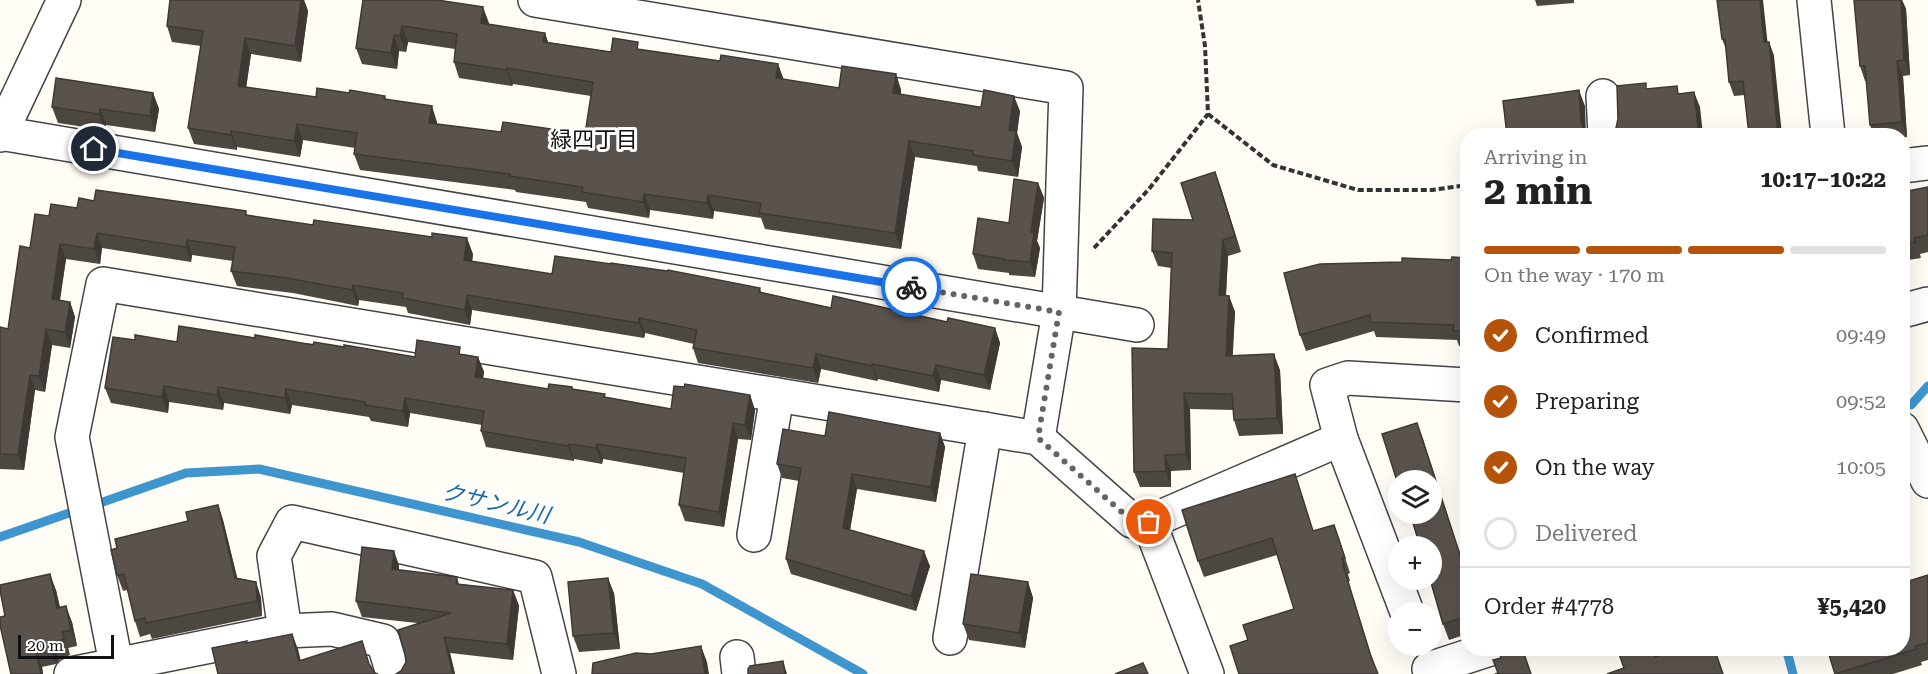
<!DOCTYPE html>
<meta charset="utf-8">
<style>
:root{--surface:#fff;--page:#f6f6f6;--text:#222;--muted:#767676;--line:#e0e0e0;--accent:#b45309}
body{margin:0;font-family:"Roboto Serif","Noto Sans JP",serif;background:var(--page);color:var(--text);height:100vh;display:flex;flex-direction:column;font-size:22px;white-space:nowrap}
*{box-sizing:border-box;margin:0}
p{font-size:20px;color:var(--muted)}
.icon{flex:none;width:33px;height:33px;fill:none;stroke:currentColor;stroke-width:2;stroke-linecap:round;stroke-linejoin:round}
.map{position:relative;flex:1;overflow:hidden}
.details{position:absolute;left:1460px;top:128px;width:450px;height:528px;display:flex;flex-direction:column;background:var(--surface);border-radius:24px;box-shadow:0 6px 24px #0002}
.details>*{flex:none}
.buttons{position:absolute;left:1388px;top:470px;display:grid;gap:12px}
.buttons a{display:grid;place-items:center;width:54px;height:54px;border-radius:50%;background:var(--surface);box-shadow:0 6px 24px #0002;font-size:30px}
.scale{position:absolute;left:18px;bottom:15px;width:96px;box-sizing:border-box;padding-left:6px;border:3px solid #111;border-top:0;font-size:16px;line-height:21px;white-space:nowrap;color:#111;-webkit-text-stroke:4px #fff;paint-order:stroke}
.pin{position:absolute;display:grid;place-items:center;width:51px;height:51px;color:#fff;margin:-26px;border:3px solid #fff;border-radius:50%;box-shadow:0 2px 6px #0007}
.courier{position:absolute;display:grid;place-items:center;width:60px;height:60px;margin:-30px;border:4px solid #1a73e8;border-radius:50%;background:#fff;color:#222;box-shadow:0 2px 8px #0007}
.headline em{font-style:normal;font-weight:700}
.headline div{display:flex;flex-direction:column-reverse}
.headline{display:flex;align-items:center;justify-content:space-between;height:102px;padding:0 24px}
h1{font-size:39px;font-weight:700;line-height:45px}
.bar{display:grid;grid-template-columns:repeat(4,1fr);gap:9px 6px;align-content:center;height:72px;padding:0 24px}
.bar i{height:8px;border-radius:4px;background:var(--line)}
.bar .active{background:var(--accent)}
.bar p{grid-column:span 4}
.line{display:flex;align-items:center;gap:15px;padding:0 24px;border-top:2px solid var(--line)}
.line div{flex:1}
ol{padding:0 24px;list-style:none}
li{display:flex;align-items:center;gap:18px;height:66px}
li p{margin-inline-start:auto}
li .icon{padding:6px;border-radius:50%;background:var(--accent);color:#fff;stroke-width:4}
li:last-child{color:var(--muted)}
li i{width:33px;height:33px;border:3px solid var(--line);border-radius:50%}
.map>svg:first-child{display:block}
</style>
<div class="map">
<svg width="1928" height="674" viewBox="0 0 1928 674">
<rect width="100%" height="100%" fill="#fffdf5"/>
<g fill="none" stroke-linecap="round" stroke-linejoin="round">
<g stroke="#3f96cf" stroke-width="9">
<path d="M1911,405L1928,386"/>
<path d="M100,503L186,473L259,469L579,542L702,584L863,674"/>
<path d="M0,537L72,512"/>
<path d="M1786,648L1793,674"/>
</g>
<defs>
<g id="minor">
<path d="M535,0L1066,88L1059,312L1038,438"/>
<path d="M1814,0L1828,135"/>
<path d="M1603,96L1605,135"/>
<path d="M0,133L1137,325"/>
<path d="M0,135L64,0"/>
<path d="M1902,166L1928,163"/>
<path d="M1902,311L1928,304"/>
<path d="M1902,429L1928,481"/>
<path d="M1341,439L1407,612"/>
<path d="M1149,522L1341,439L1327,385L1348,378L1467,385"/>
<path d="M754,535L777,395"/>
<path d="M285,631L274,556L292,522L535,577L559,674"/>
<path d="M950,638L985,429"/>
<path d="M737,657L739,674"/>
<path d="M1429,669L1493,648"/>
<path d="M71,674L285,631L332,629L383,641L393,674"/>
<path d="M118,674L72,437L103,284L1038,438L1132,521L1149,522L1207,674"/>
</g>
</defs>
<use href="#minor" stroke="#444" stroke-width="36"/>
<g stroke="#333" stroke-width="4" stroke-dasharray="6 3" stroke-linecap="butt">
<path d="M1208,114L1273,165L1358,190H1432L1467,185"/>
<path d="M1094,248L1149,189L1208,114L1205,46L1198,0"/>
</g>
<use href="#minor" stroke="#fff" stroke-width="33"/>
</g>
<g fill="#4d4742">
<path d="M170,0H304L308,11L301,62L251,54L246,88L316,97L349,93L385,96L386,99L437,122V124L501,132L585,134L591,96L513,84L512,86L459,78L454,62L455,49L408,42L406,52L399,51L397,69L362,64L356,48L363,0L489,23V24L545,33L548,42L611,52L640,50L720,61L778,64L783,80L839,88L896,74L901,90V95L979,107L1020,111L1017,133L1022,147L1018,177L978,171L977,166L915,157L901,249L765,229L761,218L714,211L713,219L650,210L649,218L588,208L586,202L516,192L515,190L360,170L354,154L355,148L303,140L300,157L237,147V150L194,144L188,128L201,46L172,42L167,26Z"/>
<path d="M1535,0H1574V3L1537,6Z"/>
<path d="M1854,0H1902L1906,9L1910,75L1903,76L1907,137L1902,138V135H1874L1870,125L1867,81H1865L1860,66Z"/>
<path d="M1722,39L1769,42L1774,56L1745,95L1734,96L1729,82L1726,49Z"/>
<path d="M153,93L159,109L155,132L106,125L105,130L58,123L52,107Z"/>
<path d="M1215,172L1241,252L1228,256L1226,296H1229L1235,312L1232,356L1280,370L1283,434L1239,436L1234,420L1233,410L1190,409L1191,470L1171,471V487H1140L1134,472L1168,349L1171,268L1158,266L1152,251L1193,220Z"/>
<path d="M1038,183L1044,198L1037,241L1040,248L1035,277L1009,275V273L978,269L973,254L1009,223Z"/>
<path d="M1928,187V252L1920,254L1921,258L1902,261V192Z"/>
<path d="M94,201L248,215L473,254L472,262L552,274L760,288L761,292L831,308L995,328L1000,343L990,390L941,380L939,392L878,379L877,381L821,369L818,383L698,363L693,348L694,344L645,333L644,338L472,310L470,325L408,313L406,307L359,300L358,306L293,293L237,286L231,271L233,261L192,255L191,262L102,248L100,264L66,259L60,301L70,302L75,317L70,348L52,345L45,392L35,390L24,470L0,469V327L8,329L30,248L49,216L77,208Z"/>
<path d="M1467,258V347L1459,346L1457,340L1376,337L1374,331L1306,351L1300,335L1402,262L1451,260Z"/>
<path d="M255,338L344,347L415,357L463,354L478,357L484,372L483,378L548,389L572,387L573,389L606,397L671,409L750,395L755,410L751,440L738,439L724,527L685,521L679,505L684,473L603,459L602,464L574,459V461L486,447L481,431L482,425L410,413L408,427L371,421L369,417L292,405L290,414L224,403L223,410L169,402L168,413L111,403L105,388L135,340L177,342Z"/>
<path d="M1417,423L1464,567L1467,566V634L1449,640L1443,624L1410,514L1409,515L1408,513H1431Z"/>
<path d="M940,433L945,447L936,502L857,489L850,530L930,566L916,611L791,574L786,559L799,481L782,478L777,464L825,436Z"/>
<path d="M1300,489L1313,531L1334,525L1350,573L1348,574L1350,581L1248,640L1294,609L1277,555L1204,577L1198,561Z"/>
<path d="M218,505L223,520L237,578L256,582L261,598L262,616L152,639L150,634L140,637L135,621L127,590L123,591L117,575L188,521Z"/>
<path d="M394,551L399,566V570L457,577L459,584L513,590L519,606L513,660L450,653L455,674H396L401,671L406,662L417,623L362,617L356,601Z"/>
<path d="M1928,575V660L1921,662L1922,665L1893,674H1835Z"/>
<path d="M1028,582L1033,598L1025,648L969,640L963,624Z"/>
<path d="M56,590L60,607L72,622L77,646L68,648L70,655L59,660L56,664L42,667L43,674H11L5,616Z"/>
<path d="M614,593L620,649L579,652L573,636Z"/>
</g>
<g fill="#3f3936">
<path d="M301,0H304L308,11L301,62L295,46Z"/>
<path d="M1760,0H1763L1769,56L1764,42Z"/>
<path d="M1901,0H1902L1906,9L1910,75L1904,60Z"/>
<path d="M483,7L489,23L486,39L481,23Z"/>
<path d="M402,26L408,42L406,52L400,36Z"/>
<path d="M545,33L550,49L543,42Z"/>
<path d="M394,35L399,51L397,69L391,53Z"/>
<path d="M245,38L251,54L244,102L238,86Z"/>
<path d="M1769,42L1774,56L1782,135H1778Z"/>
<path d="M1897,61L1903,76L1907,137L1902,122Z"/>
<path d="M778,64L784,80L776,78Z"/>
<path d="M507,68L513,84L512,86L507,70Z"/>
<path d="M896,74L901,90L899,109L893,93Z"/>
<path d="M1579,90L1585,106L1586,135L1581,121Z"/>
<path d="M1694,92L1700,107L1703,135H1699Z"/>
<path d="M153,93L159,109L155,132L150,116Z"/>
<path d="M1014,96L1020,111L1017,133L1022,147L1018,177L1012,161L1009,130Z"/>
<path d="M432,106L437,122L435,139L429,123Z"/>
<path d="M100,109L106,125L105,130L99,114Z"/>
<path d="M297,124L303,140L300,157L294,141Z"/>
<path d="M231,131L237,147V150L231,135Z"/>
<path d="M909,141L915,157L901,249L895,233Z"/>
<path d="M1215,172L1221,188L1241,252L1235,236Z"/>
<path d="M1038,183L1044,198L1037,241L1040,248L1035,277L1030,262L1031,232Z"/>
<path d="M644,194L650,210L649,218L643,202Z"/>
<path d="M708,195L714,211L713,219L707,203Z"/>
<path d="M97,233L102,248L100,264L94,249Z"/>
<path d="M467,238L473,254L470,276L464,260Z"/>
<path d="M187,240L192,255L191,262L186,247Z"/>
<path d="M1223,240L1228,256L1225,311L1219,295Z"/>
<path d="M60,244L66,259L57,315L52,299Z"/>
<path d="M353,285L359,300L358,306L352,290Z"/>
<path d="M467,295L472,310L470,325L465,310Z"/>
<path d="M1229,296L1235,312L1232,372L1226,356Z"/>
<path d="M70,302L75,317L70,348L65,332Z"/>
<path d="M639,318L645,333L644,338L639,323Z"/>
<path d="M995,328L1000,343L990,390L984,375Z"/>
<path d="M46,329L52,345L45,392L39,376Z"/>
<path d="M816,354L821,369L818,383L813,368Z"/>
<path d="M1274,354L1280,370L1283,434L1277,418Z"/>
<path d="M478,357L484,372L481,392L475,377Z"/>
<path d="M872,364L878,379L877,381L872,366Z"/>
<path d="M936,365L941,380L939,392L933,376Z"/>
<path d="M30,375L35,390L24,470L18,455Z"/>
<path d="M164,386L169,402L168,413L162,397Z"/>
<path d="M218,387L224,403L223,410L217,395Z"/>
<path d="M286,389L292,405L290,414L285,398Z"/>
<path d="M1184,393L1190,409L1191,470L1186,454Z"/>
<path d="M750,395L755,410L751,440L745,425Z"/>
<path d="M405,398L410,413L408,427L403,411Z"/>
<path d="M733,423L738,439L724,527L719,512Z"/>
<path d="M1417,423L1423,439L1467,576Z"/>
<path d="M940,433L945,447L936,502L931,487Z"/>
<path d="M569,444L574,459V461L568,446Z"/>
<path d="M597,444L603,459L602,464L596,448Z"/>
<path d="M1165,455L1171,471V487L1166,471Z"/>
<path d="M852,474L857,489L848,542L843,528Z"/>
<path d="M218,505L223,520L241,593L235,578Z"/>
<path d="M1334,525L1340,541L1350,573Z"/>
<path d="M394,551L399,566L397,584L392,569Z"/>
<path d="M924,551L930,566L916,611L911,596Z"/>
<path d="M1343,565L1348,581L1376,670L1370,654Z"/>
<path d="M50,574L56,590L63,624L57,608Z"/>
<path d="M608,578L614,593L620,649L614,633Z"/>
<path d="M256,582L261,598L262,616L257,601Z"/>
<path d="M1028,582L1033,598L1025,648L1019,633Z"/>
<path d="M513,590L519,606L513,660L507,644Z"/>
<path d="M66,606L72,622L77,646L71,630Z"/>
<path d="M62,632L68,648L70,655L64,639Z"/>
<path d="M292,634L298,649L304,674L299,661Z"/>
<path d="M444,637L450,653L455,674H453Z"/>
<path d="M53,644L59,660L56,664L50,648Z"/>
<path d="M701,646L707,662L709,674H705Z"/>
<path d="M36,651L42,667L43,674H41Z"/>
<path d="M783,661L787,674H785Z"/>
</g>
<g fill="#5a524d" stroke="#3f3936" stroke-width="1.5">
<path d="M170,0H301L295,46L245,38L238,86L316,97L317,88L349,93L350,90L385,96L384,99L432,106L429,123L501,132L503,122L585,134L593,82L507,68V70L454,62L457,34L402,26L400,36L394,35L391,53L356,48L363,0H437L483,7L481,23L545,33L543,42L611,52L613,38L638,42L637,49L720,61L721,55L778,64L776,78L839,88L842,66L896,74L893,93L979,107H981L984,90L1014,96L1009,130L1016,131L1012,161L973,155V151L909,141L895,233L759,213L761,203L708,195L707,203L644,194L643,202L582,192L583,187L510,176V174L354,154L357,133L297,124L294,141L231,131V135L188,128L203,31L167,26Z"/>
<path d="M1717,0H1760L1764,42H1769L1778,135H1749L1743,81L1729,82L1725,39H1722Z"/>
<path d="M1854,0H1901L1904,60L1897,61L1902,122L1870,125L1865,66H1860Z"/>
<path d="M56,78L153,93L150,116L100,109L99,114L52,107Z"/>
<path d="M1646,83V89L1677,86L1678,94L1694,92L1699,135H1610L1616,128L1618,119L1617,86Z"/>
<path d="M1579,90L1581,121L1584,130L1589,135H1507L1503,101Z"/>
<path d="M1215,172L1235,236L1223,240L1219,295L1229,296L1226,356L1274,354L1277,418L1234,420L1232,394L1184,393L1186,454L1165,455L1166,471L1134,472L1132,348L1168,349L1172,253L1152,251L1153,219L1193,220L1181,183Z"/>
<path d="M1014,179L1038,183L1031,232L1034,233L1030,262L1004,260V259L973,254L978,218L1009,223Z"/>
<path d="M1928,187V235L1914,238L1915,242L1902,244V192Z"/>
<path d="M96,190L246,211V215L313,225L314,220L432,237V233L467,238L464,260L552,274L555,256L611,264V263L667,271L668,270L760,288L759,292L831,308L833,296L947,322L948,318L995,328L984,375L936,365L933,376L872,364V366L816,354L813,368L693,348L697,330L639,318V323L467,295L465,310L402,298L403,293L353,285L352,290L287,278L231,271L235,247L187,240L186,247L97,233L94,249L60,244L52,299L70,302L65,332L46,329L39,376L30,375L18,455L0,454V327L8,329L20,246L30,248L35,214L49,216L51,204L77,208L79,198L94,201Z"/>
<path d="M1452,257L1467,258V332L1453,331L1454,325L1370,322V315L1300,335L1284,273L1320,264L1402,262V258L1451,260Z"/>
<path d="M179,326L255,338V335L313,345L314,342L344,347V345L415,357L417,340L460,347L459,354L478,357L475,377L548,389L549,384L572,387V389L605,394L604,397L671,409L674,386L684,387L685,384L750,395L745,425L733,423L719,512L679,505L686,458L597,444L596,448L569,444L568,446L481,431L484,411L405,398L403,411L365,405V402L286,389L285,398L218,387L217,395L164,386L162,397L105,388L113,337L135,340V335L177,342Z"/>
<path d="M829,412L940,433L931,487L852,474L843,528L924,551L911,596L786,559L801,468L777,464L783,429L825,436Z"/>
<path d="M1417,423L1464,567L1467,566V616L1443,624L1430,579H1431V546H1420L1410,513H1431V480H1398V484L1382,434Z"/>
<path d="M1295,474L1313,531L1334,525L1345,558H1342L1344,565H1343L1370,654L1378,674H1239L1230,646L1248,640L1243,625L1294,609L1272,538L1198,561L1182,510Z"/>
<path d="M218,505L235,578L256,582L257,601L146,623L145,618L135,621L124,574L117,575L111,550L117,548L115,539L188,521L186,512Z"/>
<path d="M362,547L394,551L392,569L457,577L456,584L513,590L507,644L444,637L453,674H396L401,671L406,662L405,654L398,630L451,613L356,601Z"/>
<path d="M50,574L57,608L66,606L71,630L62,632L64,639L53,644L50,648L36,651L41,674H11L0,625V617L5,616L0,590V585Z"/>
<path d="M971,574L1028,582L1019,633L963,624Z"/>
<path d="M1928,575V643L1915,646L1916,649L1835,674L1827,648H1902V583Z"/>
<path d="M608,578L614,633L573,636L568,582Z"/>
<path d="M292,634L299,661L362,641L369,664L375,673L378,674H218L212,648L247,641L246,643Z"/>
<path d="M701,646L705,674H592L593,663L636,653L651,654Z"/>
<path d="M1498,648H1522L1531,674H1495L1498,673L1493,660L1501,658Z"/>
<path d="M1617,648H1652L1655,657L1681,648H1714L1723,674H1607L1624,668Z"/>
<path d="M783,661L785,674H748V669L750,666Z"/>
<path d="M1143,663L1148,674H1115Z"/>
</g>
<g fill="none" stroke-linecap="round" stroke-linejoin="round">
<path stroke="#646461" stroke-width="6" stroke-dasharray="0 10.8" d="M911,287L1059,312L1038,438L1132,521L1149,522"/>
<path stroke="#1a73e8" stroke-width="8" d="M94,149L911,287"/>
</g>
<g text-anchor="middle" stroke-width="6" stroke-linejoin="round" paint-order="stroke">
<g font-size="22" fill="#111" stroke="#fff">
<text x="594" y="147">緑四丁目</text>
</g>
<g font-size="22" font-style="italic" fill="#1768a6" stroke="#fff">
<text transform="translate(496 503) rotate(13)" y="8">クサンル川</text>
</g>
</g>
</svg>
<div class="buttons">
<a><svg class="icon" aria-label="layers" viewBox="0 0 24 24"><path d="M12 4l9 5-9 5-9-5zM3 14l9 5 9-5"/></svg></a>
<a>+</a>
<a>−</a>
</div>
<div class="scale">20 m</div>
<div class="pin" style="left:1149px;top:522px;background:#ea580c"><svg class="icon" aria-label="bag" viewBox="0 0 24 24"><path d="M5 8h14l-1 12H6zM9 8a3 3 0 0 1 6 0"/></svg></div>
<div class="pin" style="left:94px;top:149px;background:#1f2937"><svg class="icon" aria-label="home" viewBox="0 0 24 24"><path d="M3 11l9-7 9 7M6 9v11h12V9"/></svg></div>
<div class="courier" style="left:911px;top:287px"><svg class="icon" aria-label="bike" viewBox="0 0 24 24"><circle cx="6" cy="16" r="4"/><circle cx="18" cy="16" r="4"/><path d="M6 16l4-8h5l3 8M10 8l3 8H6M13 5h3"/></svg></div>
<section class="details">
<div class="headline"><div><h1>2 min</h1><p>Arriving in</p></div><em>10:17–10:22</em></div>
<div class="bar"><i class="active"></i><i class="active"></i><i class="active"></i><i></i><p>On the way · 170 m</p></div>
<ol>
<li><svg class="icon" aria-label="check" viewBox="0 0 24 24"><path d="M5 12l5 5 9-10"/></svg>Confirmed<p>09:49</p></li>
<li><svg class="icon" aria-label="check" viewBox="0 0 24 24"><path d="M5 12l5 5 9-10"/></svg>Preparing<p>09:52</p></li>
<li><svg class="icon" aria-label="check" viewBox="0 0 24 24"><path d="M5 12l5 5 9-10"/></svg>On the way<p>10:05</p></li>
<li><i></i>Delivered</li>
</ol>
<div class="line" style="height:78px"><div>Order #4778</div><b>¥5,420</b></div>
</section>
</div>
